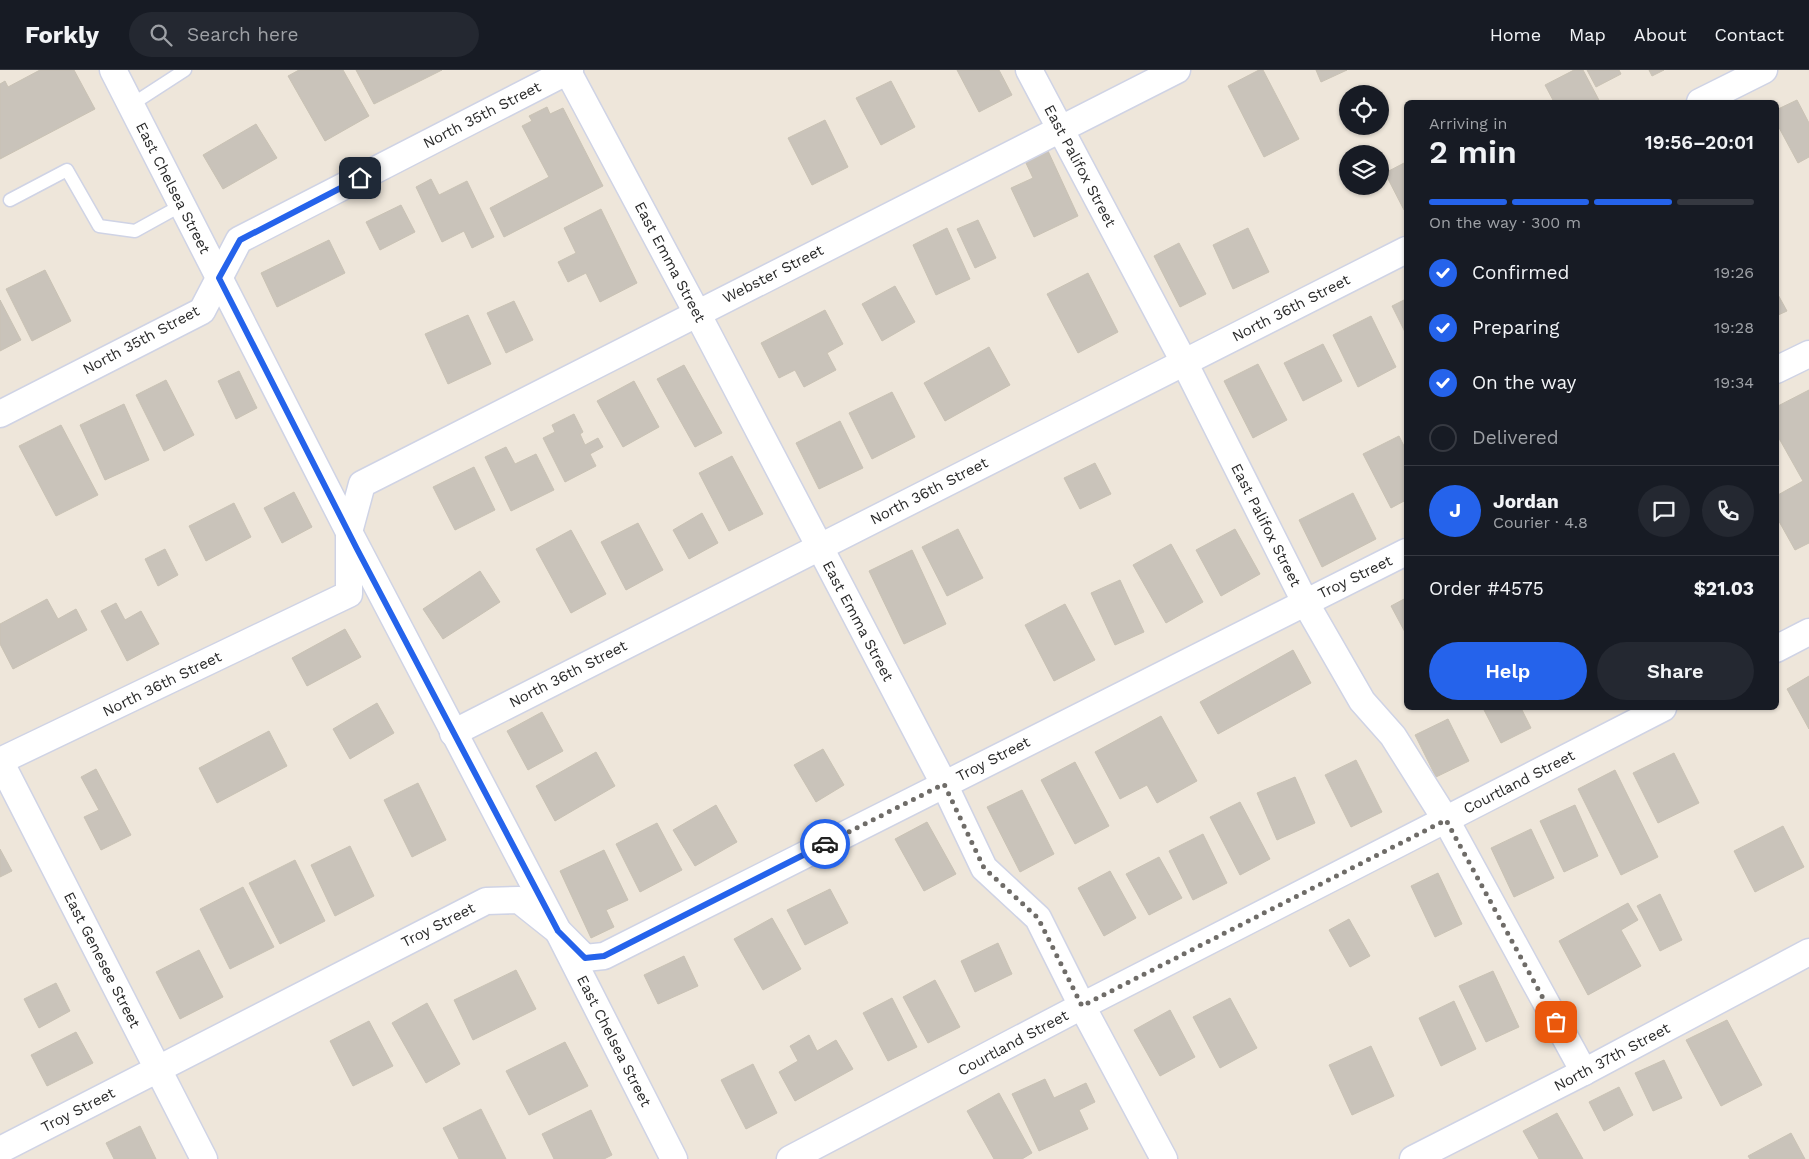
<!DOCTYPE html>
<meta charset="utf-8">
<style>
:root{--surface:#171b24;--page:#242831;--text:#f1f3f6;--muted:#9ea1a6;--line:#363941;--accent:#2563eb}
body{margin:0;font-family:"Work Sans",sans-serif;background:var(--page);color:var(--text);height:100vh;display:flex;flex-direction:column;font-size:19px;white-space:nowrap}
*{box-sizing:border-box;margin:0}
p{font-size:16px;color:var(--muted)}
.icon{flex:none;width:28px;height:28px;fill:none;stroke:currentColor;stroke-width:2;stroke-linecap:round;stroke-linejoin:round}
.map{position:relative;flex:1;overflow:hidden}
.drawer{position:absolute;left:1404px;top:30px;width:375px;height:610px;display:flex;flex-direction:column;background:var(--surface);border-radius:8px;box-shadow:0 1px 4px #0004}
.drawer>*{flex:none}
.tools{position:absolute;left:1339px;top:15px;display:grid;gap:10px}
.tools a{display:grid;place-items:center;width:50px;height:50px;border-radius:50%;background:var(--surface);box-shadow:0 1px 4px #0004;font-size:25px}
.pin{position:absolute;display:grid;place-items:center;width:42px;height:42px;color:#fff;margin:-21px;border-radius:10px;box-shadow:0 2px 8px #0006}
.courier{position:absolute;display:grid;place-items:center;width:50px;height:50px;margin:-25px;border:4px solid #2563eb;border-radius:50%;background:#fff;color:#222;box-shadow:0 1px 6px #0007}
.headline em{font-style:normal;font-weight:600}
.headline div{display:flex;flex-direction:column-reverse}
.headline{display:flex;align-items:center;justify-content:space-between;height:85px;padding:0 25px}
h1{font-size:32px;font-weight:600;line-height:38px}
.bar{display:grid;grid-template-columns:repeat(4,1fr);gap:8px 5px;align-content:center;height:60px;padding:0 25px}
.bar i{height:6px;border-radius:4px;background:var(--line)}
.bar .current{background:var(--accent)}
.bar p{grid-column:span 4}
.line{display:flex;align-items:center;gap:12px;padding:0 25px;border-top:1px solid var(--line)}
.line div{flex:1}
.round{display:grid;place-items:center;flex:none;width:52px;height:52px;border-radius:26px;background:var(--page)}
ol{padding:0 25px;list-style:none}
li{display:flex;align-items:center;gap:15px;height:55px}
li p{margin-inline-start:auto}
li .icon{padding:5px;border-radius:50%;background:var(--accent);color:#fff;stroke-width:4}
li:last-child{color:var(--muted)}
li i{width:28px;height:28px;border:2px solid var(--line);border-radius:50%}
.primary-button{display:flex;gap:10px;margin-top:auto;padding:10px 25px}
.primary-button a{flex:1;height:58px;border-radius:30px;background:var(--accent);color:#fff;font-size:20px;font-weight:600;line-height:58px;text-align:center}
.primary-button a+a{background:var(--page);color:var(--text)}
header{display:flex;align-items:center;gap:30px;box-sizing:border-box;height:70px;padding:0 25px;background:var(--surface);border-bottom:1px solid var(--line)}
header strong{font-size:24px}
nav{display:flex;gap:28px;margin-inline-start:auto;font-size:18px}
.search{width:350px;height:45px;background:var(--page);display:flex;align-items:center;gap:12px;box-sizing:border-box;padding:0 18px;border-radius:28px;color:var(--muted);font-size:19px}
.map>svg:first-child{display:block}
</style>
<header>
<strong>Forkly</strong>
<div class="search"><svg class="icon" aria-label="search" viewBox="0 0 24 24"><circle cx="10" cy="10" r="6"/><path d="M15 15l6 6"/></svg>Search here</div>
<nav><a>Home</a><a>Map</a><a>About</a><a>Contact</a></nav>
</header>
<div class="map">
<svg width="1809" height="1089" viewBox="0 0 1809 1089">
<rect width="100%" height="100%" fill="#eee6da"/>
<g fill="#c9c3ba" stroke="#c9c2b4">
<path d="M40,0H74L95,39L0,89V14L5,11L8,17Z"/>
<path d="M299,0H343L369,46L325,71L288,6Z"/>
<path d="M356,0H442L374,34Z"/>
<path d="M957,0H999L1012,25L979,42Z"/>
<path d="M1259,0H1263L1299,69L1264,87L1228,16Z"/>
<path d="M1316,0H1347L1321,12Z"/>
<path d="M1574,0H1583L1600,32H1554L1545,15Z"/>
<path d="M1587,0H1619L1621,4L1596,17Z"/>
<path d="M1649,0H1664L1652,6Z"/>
<path d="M891,11L915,57L881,75L856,28Z"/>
<path d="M1797,30L1809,53V87L1798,93L1776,52V40Z"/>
<path d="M547,37L550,44L563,38L603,116L504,167L490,138L549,107L522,56L532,51L529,46Z"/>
<path d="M825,50L848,97L812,115L788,68Z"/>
<path d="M256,54L277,88L223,119L203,85Z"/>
<path d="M1048,81L1078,146L1034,167L1011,118L1033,108L1025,91Z"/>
<path d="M1406,92V139L1404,140L1385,103Z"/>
<path d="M431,109L439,125L467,111L494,167L472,178L464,161L442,172L416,117Z"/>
<path d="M401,135L415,162L380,180L366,152Z"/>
<path d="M601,139L637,213L600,232L586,203L568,212L558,192L576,183L564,158Z"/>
<path d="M978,150L996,188L975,198L957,159Z"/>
<path d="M947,158L970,209L936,225L913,175Z"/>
<path d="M1248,158L1269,202L1233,219L1213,175Z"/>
<path d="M329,170L345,203L277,237L261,203Z"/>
<path d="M1179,173L1206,224L1180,237L1154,186Z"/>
<path d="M45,200L71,251L32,271L6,219Z"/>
<path d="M1088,203L1118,262L1078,283L1047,224Z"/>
<path d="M895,216L915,252L882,271L862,234Z"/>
<path d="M1776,221L1787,241L1776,246Z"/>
<path d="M1406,229V264L1392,236Z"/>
<path d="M0,230L21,270L0,281Z"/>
<path d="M514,231L533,270L506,283L487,243Z"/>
<path d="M825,240L843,274L827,283L836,300L804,317L795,300L779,308L761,273Z"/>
<path d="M468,245L491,294L448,314L425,264Z"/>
<path d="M1371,246L1396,297L1358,317L1333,265Z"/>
<path d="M1323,274L1342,311L1303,331L1284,293Z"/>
<path d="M989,277L1010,315L945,351L924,313Z"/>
<path d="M1258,294L1287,350L1253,368L1224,311Z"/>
<path d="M684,295L722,363L695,377L657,309Z"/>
<path d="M239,301L257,338L236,349L218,311Z"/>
<path d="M166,310L194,365L164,381L136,325Z"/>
<path d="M634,311L659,357L623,377L597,331Z"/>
<path d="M1809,320V473L1795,480L1776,446V426L1803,411L1776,363V337Z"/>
<path d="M892,322L915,367L872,389L849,343Z"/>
<path d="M124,334L149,390L105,410L80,355Z"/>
<path d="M574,344L583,362L580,364L585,375L598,368L603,377L590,384L596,396L565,412L543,368L555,362L552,355Z"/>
<path d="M840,351L863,398L819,419L796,373Z"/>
<path d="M61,355L98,425L56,446L19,376Z"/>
<path d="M1399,366L1406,380V430L1391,438L1363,384Z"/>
<path d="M506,377L515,394L536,384L554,420L511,441L485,387Z"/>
<path d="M732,386L763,444L729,461L699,403Z"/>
<path d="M1095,393L1111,424L1080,439L1064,408Z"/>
<path d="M474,397L495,440L455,460L433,417Z"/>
<path d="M294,422L312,457L282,473L264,438Z"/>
<path d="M1353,423L1376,469L1322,497L1299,450Z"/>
<path d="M234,433L251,467L206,491L189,456Z"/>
<path d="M702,443L718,473L689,489L673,460Z"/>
<path d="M638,453L663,500L626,520L601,472Z"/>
<path d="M958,459L983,508L947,526L922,477Z"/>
<path d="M1235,459L1260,504L1221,526L1196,480Z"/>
<path d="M571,460L606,524L571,543L536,479Z"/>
<path d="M1171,474L1203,532L1166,553L1133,495Z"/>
<path d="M165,479L178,505L158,516L145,489Z"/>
<path d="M912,480L946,554L904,574L869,501Z"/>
<path d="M480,501L500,532L443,569L423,539Z"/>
<path d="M1120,510L1144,562L1115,575L1091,523Z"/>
<path d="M1406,528V564L1391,536Z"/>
<path d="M47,529L58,549L76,539L87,560L13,599L0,574V554Z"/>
<path d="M116,533L125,550L141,541L159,574L127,591L101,541Z"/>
<path d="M1065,534L1095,590L1054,611L1025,555Z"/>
<path d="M345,559L361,587L307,616L292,588Z"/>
<path d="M1293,580L1311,613L1218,664L1200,632Z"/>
<path d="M1809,606V659L1787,619Z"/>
<path d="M377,633L394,663L350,689L333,659Z"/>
<path d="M1483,638H1521L1531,658L1501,673Z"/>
<path d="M542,642L563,681L528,700L507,661Z"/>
<path d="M1161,646L1197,711L1157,733L1147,715L1120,729L1095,682Z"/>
<path d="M1448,649L1469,691L1436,707L1415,665Z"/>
<path d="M269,661L287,696L217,733L199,698Z"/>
<path d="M823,679L844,715L816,732L794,695Z"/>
<path d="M596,682L615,716L555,751L536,716Z"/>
<path d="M1674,683L1699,733L1658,753L1633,703Z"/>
<path d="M1356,690L1382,742L1351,757L1325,705Z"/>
<path d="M1075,692L1109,756L1075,774L1041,710Z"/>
<path d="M96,699L131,765L101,780L84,747L99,740L81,707Z"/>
<path d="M1615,700L1658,787L1621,805L1578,719Z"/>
<path d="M1295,707L1315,753L1277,770L1257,723Z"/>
<path d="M418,713L446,770L412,787L384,730Z"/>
<path d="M1022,720L1054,784L1020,802L987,737Z"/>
<path d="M1240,732L1270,789L1240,805L1210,747Z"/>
<path d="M716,735L737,772L695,796L673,760Z"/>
<path d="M1575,735L1598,786L1564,802L1540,751Z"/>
<path d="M927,752L956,804L924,821L895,769Z"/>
<path d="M657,753L682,800L640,822L616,774Z"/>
<path d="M1783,756L1804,797L1755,822L1734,781Z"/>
<path d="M1531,759L1554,808L1514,827L1491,778Z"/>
<path d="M1203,764L1227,813L1193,830L1169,781Z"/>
<path d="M350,776L374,826L335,846L311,795Z"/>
<path d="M0,779L12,801L0,807Z"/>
<path d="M604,780L628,830L606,840L614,857L591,868L560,801Z"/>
<path d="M1159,787L1182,828L1149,845L1126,804Z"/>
<path d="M295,790L325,851L280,874L249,813Z"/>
<path d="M1110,801L1136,848L1104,866L1078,818Z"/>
<path d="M1438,803L1462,854L1435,867L1411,816Z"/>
<path d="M243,817L274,877L230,899L200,839Z"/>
<path d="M830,819L848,853L805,875L787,840Z"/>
<path d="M1660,824L1682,870L1660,881L1637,836Z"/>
<path d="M1628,833L1638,850L1621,860L1641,896L1588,925L1559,871Z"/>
<path d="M772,848L801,899L763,920L734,869Z"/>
<path d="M1349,849L1370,886L1350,897L1329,860Z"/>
<path d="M998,873L1012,904L975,922L961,891Z"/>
<path d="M199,880L223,927L180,949L156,902Z"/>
<path d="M684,886L698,916L658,934L644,905Z"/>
<path d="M516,900L536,939L473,970L454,930Z"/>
<path d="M1493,901L1519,957L1486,972L1459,916Z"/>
<path d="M935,910L960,957L928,973L903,927Z"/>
<path d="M56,913L70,941L39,958L24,929Z"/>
<path d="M892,928L917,977L888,991L863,943Z"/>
<path d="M1230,928L1257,978L1220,998L1193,947Z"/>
<path d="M1454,931L1476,979L1441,996L1419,948Z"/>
<path d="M427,933L460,994L426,1013L392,953Z"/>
<path d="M1170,940L1195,987L1160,1006L1134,960Z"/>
<path d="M1727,950L1762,1015L1721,1036L1686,970Z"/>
<path d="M369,951L393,996L353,1016L330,971Z"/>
<path d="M76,962L93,993L47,1016L31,985Z"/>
<path d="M809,965L817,981L836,970L853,999L795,1031L779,1002L798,991L790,976Z"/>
<path d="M565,972L588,1016L529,1045L506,1001Z"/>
<path d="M1371,976L1394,1026L1352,1045L1329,995Z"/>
<path d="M1664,990L1682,1028L1653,1041L1635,1003Z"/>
<path d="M753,994L777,1043L746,1059L721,1010Z"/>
<path d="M1045,1009L1054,1028L1086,1013L1095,1032L1079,1040L1088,1059L1039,1081L1012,1024Z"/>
<path d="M1619,1017L1633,1045L1604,1061L1589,1032Z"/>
<path d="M999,1023L1032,1083L1022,1089H994L967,1041Z"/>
<path d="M481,1039L506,1089H459L443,1058Z"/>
<path d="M591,1040L612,1085L604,1089H554L542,1064Z"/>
<path d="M1557,1043L1583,1089H1539L1523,1061Z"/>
<path d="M140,1056L156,1089H114L106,1073Z"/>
<path d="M1791,1063L1805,1089H1750L1748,1086Z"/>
</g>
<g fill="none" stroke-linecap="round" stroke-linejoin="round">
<defs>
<g id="lane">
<path d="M131,35L185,0"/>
<path d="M10,130L67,100L99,156L135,161L182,135"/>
</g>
<g id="street">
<path d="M113,0L349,462L558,861L674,1089"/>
<path d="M567,0L697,243L944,714L984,798L1038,848L1082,936L1164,1089"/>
<path d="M1029,0L1184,292L1305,532L1362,631L1393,666L1446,750L1584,1002"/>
<path d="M1700,32L1764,0"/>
<path d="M1776,300L1809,284"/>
<path d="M0,344L202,241L239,170L570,0"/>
<path d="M1776,579L1809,562"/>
<path d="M453,663L1406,180"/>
<path d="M0,691L349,524V462L362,414L1177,0"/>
<path d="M0,691L204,1089"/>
<path d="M0,1080L486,831L519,830L558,861L585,888L604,886L1406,482"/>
<path d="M790,1089L1082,936L1663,638"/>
<path d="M1413,1089L1584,1002L1809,882"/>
</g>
</defs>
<use href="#lane" stroke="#cfd3e5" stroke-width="15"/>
<use href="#street" stroke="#cfd3e5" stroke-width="29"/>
<use href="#lane" stroke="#fff" stroke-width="12"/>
<use href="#street" stroke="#fff" stroke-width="26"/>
</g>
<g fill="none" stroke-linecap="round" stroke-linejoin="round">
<path stroke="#6f6c68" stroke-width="5" stroke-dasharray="0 9" d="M825,774L944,714L984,798L1038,848L1082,936L1446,750L1556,952"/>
<path stroke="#2563eb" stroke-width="6" d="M360,108L240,170L219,208L357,479L558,861L585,888L604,886L825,774"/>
</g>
<g text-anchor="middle" stroke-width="4.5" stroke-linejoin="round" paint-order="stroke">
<g font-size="15" fill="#2a2a2a" stroke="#fff">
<text transform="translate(482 45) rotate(-27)" y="5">North 35th Street</text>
<text transform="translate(1080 96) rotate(62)" y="5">East Palifox Street</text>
<text transform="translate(173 118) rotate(63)" y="5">East Chelsea Street</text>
<text transform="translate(670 192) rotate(62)" y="5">East Emma Street</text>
<text transform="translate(773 204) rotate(-27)" y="5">Webster Street</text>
<text transform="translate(1291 238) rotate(-27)" y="5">North 36th Street</text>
<text transform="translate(141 270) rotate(-28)" y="5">North 35th Street</text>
<text transform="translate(929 421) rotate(-27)" y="5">North 36th Street</text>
<text transform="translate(1266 455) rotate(63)" y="5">East Palifox Street</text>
<text transform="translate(1355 507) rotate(-26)" y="5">Troy Street</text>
<text transform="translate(858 551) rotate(62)" y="5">East Emma Street</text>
<text transform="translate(568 604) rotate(-27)" y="5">North 36th Street</text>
<text transform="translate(162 614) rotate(-26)" y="5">North 36th Street</text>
<text transform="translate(993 689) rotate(-27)" y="5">Troy Street</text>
<text transform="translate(1519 712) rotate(-27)" y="5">Courtland Street</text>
<text transform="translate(438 855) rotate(-27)" y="5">Troy Street</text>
<text transform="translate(102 890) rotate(63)" y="5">East Genesee Street</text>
<text transform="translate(614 971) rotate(63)" y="5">East Chelsea Street</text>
<text transform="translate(1013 973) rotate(-28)" y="5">Courtland Street</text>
<text transform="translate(1612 987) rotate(-28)" y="5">North 37th Street</text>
<text transform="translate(78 1040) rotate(-27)" y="5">Troy Street</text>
</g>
</g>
</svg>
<div class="tools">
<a><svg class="icon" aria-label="locate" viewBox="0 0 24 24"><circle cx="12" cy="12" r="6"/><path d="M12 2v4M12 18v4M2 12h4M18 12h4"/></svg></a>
<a><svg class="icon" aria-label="layers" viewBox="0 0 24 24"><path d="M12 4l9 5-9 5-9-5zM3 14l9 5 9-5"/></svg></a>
</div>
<div class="pin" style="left:1556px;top:952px;background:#ea580c"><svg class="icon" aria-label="bag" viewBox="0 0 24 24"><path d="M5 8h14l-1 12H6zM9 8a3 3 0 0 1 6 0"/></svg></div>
<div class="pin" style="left:360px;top:108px;background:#1f2937"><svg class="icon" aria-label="home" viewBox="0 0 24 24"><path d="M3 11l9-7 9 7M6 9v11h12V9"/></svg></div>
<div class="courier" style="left:825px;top:774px"><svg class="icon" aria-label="car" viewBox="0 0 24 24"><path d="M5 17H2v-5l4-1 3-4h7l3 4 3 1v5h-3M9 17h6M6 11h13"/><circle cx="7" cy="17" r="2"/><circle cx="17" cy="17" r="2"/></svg></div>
<section class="drawer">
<div class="headline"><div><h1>2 min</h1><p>Arriving in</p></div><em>19:56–20:01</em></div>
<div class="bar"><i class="current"></i><i class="current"></i><i class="current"></i><i></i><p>On the way · 300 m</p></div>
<ol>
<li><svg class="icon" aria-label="check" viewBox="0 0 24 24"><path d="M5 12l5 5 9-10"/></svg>Confirmed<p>19:26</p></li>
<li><svg class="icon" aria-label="check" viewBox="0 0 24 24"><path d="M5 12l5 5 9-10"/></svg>Preparing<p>19:28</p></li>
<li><svg class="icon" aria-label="check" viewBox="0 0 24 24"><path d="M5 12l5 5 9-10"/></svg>On the way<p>19:34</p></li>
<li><i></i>Delivered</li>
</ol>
<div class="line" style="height:90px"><b class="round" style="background:var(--accent);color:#fff">J</b><div><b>Jordan</b><p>Courier · 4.8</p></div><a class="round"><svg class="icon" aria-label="chat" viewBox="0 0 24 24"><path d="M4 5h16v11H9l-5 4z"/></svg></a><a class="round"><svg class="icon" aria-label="phone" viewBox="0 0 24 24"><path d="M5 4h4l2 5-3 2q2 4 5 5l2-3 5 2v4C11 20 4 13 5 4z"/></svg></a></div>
<div class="line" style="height:65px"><div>Order #4575</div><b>$21.03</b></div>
<div class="primary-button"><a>Help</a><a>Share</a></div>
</section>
</div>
